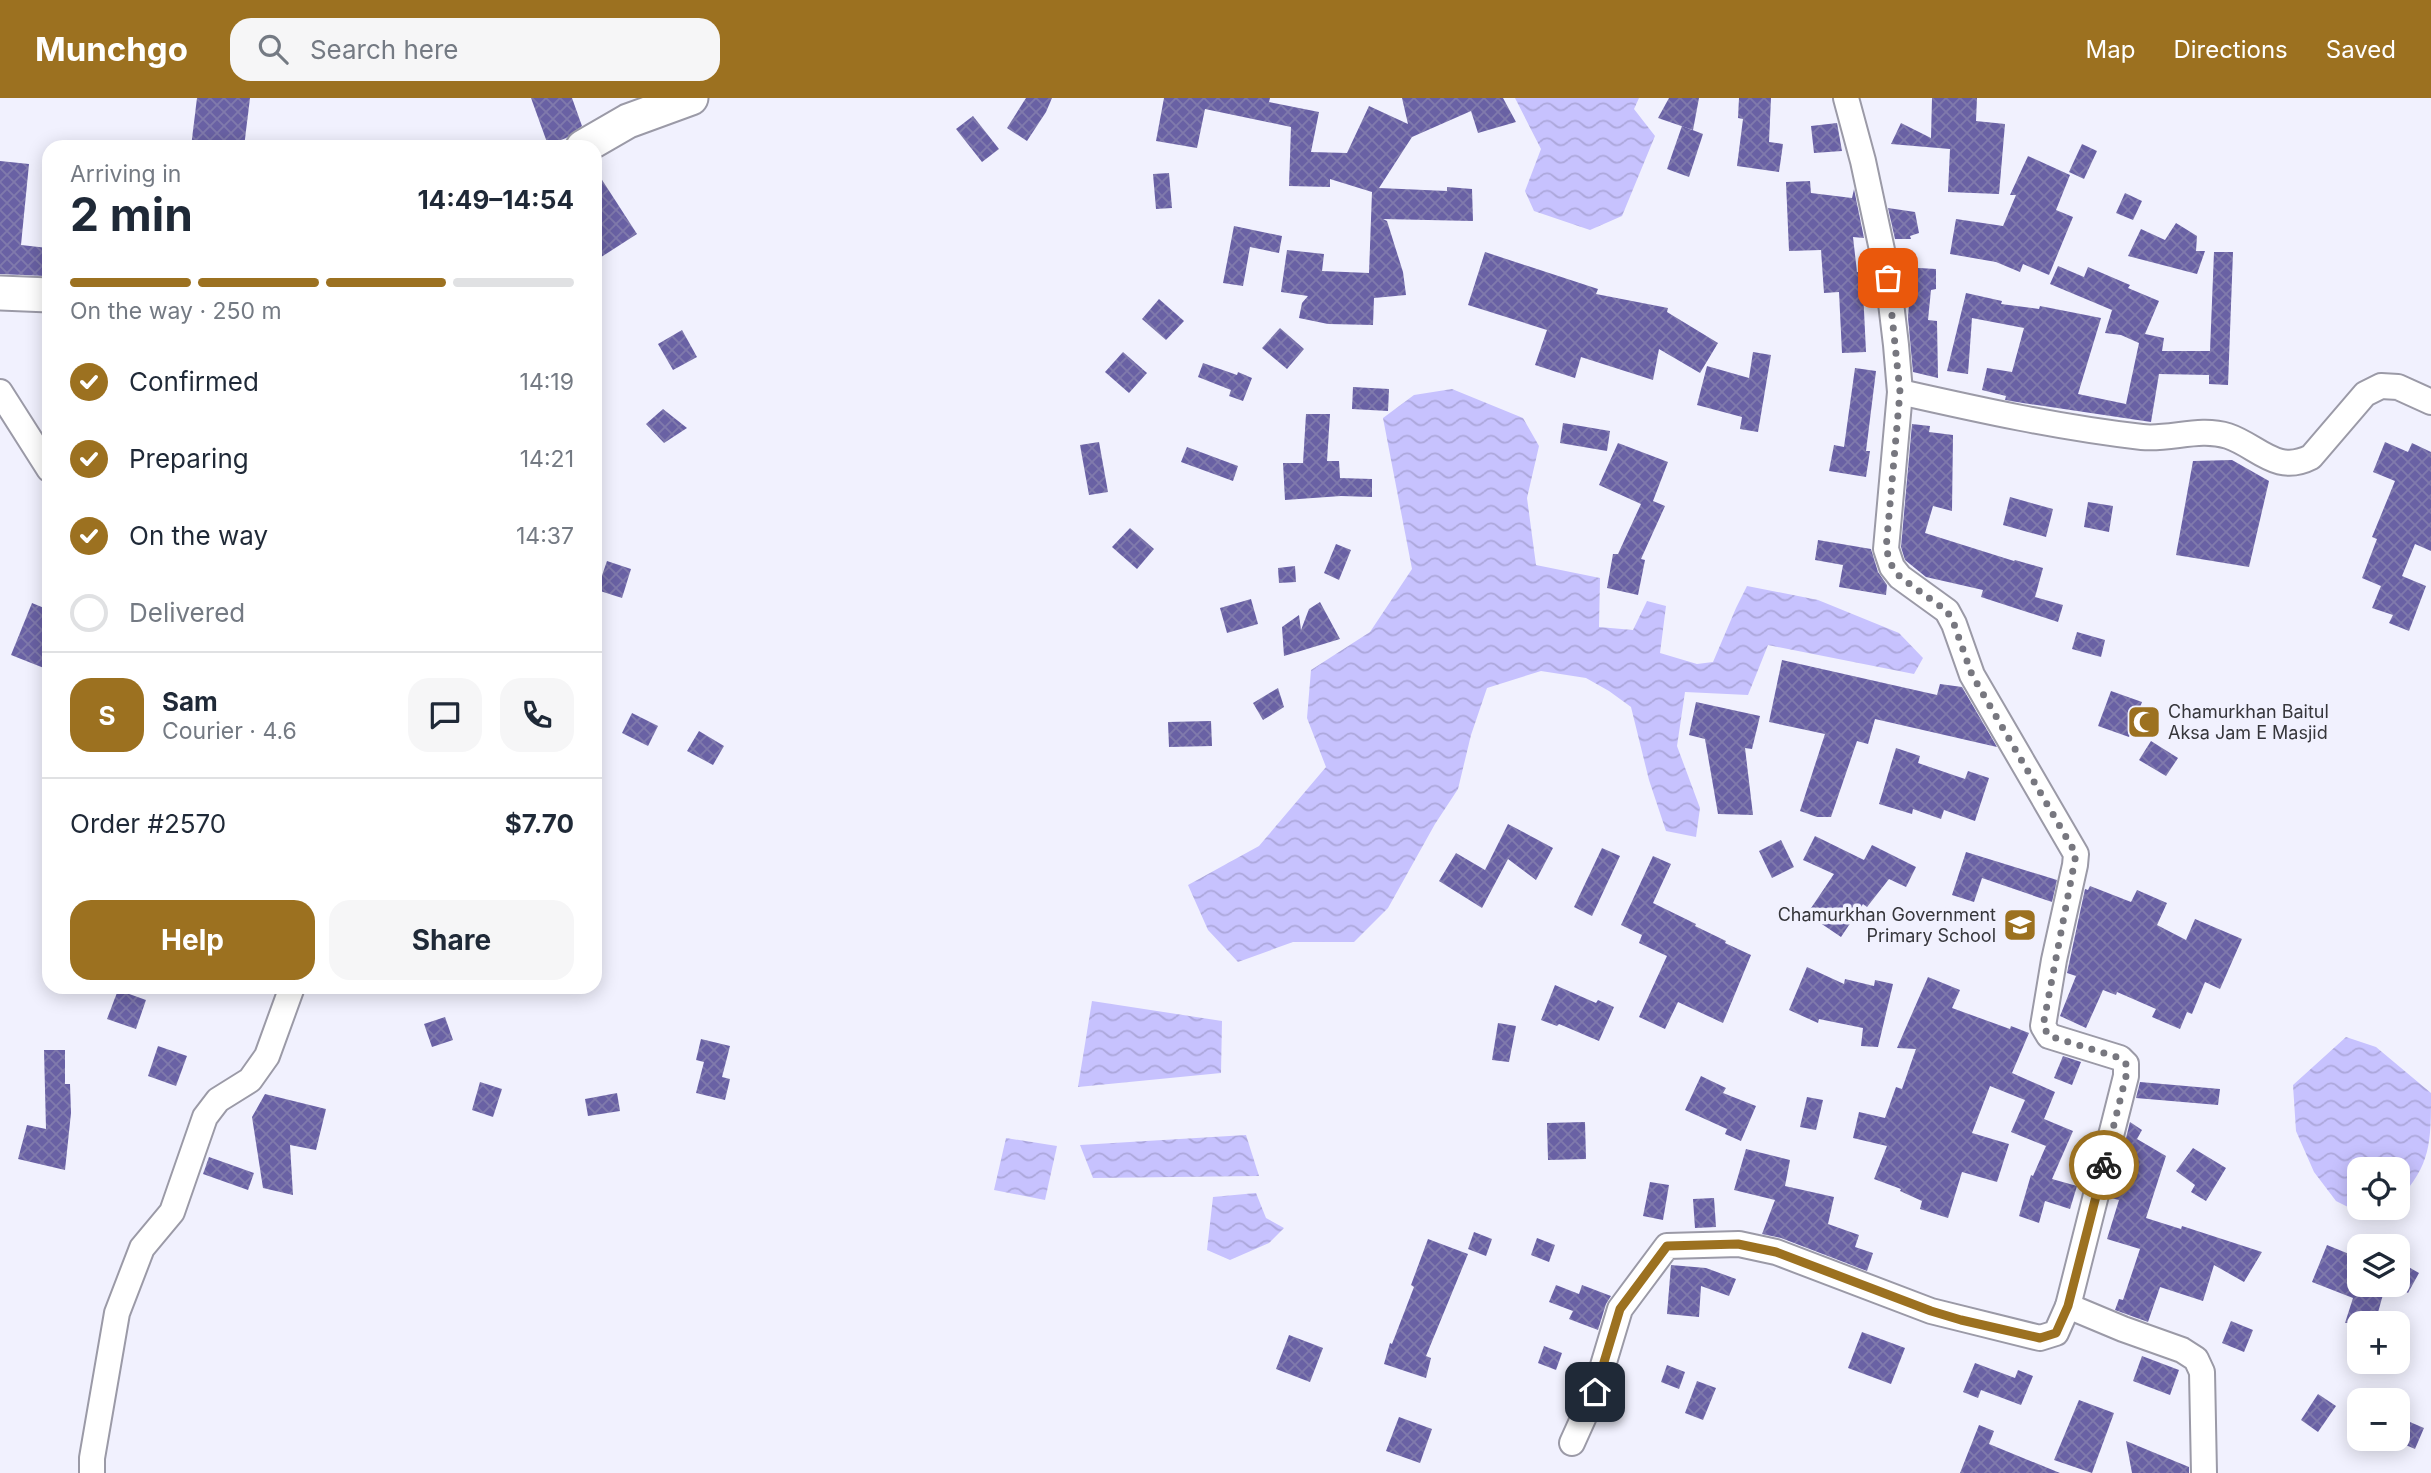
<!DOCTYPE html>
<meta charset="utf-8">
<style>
:root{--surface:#fff;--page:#f6f6f7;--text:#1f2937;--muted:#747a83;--line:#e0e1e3;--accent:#9c7120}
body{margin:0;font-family:Inter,sans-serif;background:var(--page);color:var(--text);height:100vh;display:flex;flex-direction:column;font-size:26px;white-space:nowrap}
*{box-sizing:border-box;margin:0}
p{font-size:23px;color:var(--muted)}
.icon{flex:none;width:38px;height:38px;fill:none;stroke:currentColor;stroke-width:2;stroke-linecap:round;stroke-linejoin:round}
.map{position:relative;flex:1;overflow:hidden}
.details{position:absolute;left:42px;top:42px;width:560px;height:854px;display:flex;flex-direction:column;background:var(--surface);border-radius:21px;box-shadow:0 4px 18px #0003}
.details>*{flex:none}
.fabs{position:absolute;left:2347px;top:1059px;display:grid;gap:14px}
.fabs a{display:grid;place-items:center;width:63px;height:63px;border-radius:14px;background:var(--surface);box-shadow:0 4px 18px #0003;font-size:35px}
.pin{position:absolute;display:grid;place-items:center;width:60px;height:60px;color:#fff;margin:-30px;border-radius:14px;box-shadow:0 4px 10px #0006}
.courier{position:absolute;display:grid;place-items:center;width:70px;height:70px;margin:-35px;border:5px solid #9c7120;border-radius:50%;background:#fff;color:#222;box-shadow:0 2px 9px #0007}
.overview em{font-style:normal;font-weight:700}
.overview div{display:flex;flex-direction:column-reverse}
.overview{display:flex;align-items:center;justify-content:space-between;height:119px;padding:0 28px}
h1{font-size:46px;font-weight:700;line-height:52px}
.bar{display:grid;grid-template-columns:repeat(4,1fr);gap:10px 7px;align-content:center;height:84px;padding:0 28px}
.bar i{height:9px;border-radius:5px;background:var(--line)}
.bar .on{background:var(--accent)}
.bar p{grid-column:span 4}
.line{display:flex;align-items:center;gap:18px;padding:0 28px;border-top:2px solid var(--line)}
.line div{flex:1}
.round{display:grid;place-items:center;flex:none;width:74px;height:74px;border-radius:21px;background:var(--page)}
ol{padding:0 28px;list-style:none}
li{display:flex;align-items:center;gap:21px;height:77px}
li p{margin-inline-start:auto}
li .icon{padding:7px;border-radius:50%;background:var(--accent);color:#fff;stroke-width:4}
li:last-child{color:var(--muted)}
li i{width:38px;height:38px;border:4px solid var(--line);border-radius:50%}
.action{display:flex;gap:14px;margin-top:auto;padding:14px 28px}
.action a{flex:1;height:80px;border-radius:21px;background:var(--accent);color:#fff;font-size:28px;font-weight:700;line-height:80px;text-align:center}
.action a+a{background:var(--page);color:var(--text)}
header{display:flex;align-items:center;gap:42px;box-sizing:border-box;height:98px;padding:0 35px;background:var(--accent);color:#fff}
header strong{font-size:33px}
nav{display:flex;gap:38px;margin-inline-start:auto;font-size:24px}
.search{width:490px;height:63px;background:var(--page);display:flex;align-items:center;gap:18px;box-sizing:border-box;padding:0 24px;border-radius:21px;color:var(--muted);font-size:26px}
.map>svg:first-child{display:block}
</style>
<header>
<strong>Munchgo</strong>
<div class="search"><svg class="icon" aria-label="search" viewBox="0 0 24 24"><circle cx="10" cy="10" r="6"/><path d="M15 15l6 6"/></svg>Search here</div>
<nav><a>Map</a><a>Directions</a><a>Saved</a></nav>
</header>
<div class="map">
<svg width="2431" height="1375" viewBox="0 0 2431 1375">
<defs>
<pattern id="water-waves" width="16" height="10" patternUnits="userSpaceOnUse" patternTransform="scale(1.75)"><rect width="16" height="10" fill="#c7c2fe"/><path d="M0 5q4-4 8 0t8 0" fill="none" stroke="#aca7db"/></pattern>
<pattern id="building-cross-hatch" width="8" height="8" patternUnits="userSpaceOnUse" patternTransform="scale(1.75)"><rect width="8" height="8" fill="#6961a4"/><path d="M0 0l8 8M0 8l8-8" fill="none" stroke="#807aac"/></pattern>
</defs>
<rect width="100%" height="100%" fill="#f1f1fe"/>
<g fill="url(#water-waves)">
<path d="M1515,0H1639L1634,11L1655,38L1622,118L1590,132L1534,113L1525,93L1541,51Z"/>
<path d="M1452,291L1523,320L1539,348L1527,400L1536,467L1600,480L1599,529L1633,532L1647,503L1666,508L1660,555L1697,566L1713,564L1736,510L1747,488L1818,502L1899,535L1923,560L1914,576L1768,547L1748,597L1685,594L1677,648L1700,710L1696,739L1666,733L1649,682L1631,609L1609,593L1586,580L1541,573L1487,590L1471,637L1458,691L1435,726L1388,810L1354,844H1293L1238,864L1208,832L1188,787L1259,748L1326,669L1307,620L1311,572L1370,534L1412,471L1383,320L1414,297Z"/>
<path d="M1092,903L1222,923L1221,975L1078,989Z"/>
<path d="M2346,939L2376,949L2431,995C2431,1045 2431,1067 2398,1102V1071H2359V1110H2376L2354,1112L2336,1103L2314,1074L2296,1033L2293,987Z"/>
<path d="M1246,1037L1259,1078L1093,1080L1080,1047Z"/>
<path d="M1006,1040L1057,1048L1045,1102L994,1092Z"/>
<path d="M1256,1095L1266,1120L1284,1130L1269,1145L1230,1162L1207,1152L1213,1099Z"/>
</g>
<g fill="url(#building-cross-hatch)">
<path d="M197,0H250L244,49H191Z"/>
<path d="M531,0H572L582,28L566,40L548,47Z"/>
<path d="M1026,0H1052L1046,14L1027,43L1007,30Z"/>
<path d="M1164,0H1270L1269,4L1319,14L1311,54L1347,55L1369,8L1408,26L1402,0H1503L1516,24L1478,35L1471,13L1412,39L1379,90L1447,93V89L1472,91L1473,123L1383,121L1387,123L1403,174L1406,197L1374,200L1373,227L1328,226L1299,220L1302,205L1308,198L1281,194L1287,152L1324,156L1322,173L1369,175L1372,94L1330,81V89L1289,88L1291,29L1205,11L1197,50L1156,43Z"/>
<path d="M1669,0H1699L1693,32L1658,20Z"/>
<path d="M1739,0H1771L1769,44L1783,46L1779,74L1737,68L1743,21L1738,20Z"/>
<path d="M1932,0H1977L1976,23L2005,26L1999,96L1948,94L1950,51L1891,46L1901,25L1931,40Z"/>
<path d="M973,18L999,51L982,64L956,31Z"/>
<path d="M1837,25L1842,53L1814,55L1811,28Z"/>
<path d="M1682,28L1703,36L1689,79L1667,71Z"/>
<path d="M2082,46L2097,53L2084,81L2069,74Z"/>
<path d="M2028,58L2070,77L2056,112L2073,119L2049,177L2023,166L2020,174L1996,164L1950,156L1956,121L2003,128L2016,97H2010Z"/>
<path d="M0,63L29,66L21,147L48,150L45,178L0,176Z"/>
<path d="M595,71L637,136L595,163Z"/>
<path d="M1169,75L1172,110L1156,111L1153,76Z"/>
<path d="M1810,83L1811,95L1852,100L1854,91L1864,140L1853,139L1857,174L1871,173L1874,191L1863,192L1866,254L1842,255L1839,194L1824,195L1821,152L1789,153L1786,84Z"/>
<path d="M2125,95L2142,103L2133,122L2116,115Z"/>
<path d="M1888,110L1915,114L1919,135L1910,138L1911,141H1895Z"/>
<path d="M2176,125L2197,138L2196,153H2205L2197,176L2128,158L2141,131L2165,142Z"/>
<path d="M1234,128L1282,138L1279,155L1250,149L1243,188L1223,185Z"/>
<path d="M1485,154L1598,191L1596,196L1668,210L1667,214L1718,245L1700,275L1659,251L1653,282L1581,259L1575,280L1535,267L1547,232L1468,207Z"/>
<path d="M2214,154H2233L2228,287L2209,286V277L2159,276L2151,324L2023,305L2005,302L2006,298L1982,292L1987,270L2012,274L2024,230L1972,220L1968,276L1947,273L1966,195L2002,203L2001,206L2039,211L2040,208L2101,220L2078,296L2126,306L2139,245L2121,237L2105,235L2112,212L2050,186L2058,168L2084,179L2088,169L2130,187L2128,190L2159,203L2145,236L2164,240L2162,253H2210Z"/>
<path d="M1919,170L1936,171V191L1931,192L1928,222L1937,223L1938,280L1913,274L1908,220L1909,205H1906L1907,192H1904L1901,171Z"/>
<path d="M1159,201L1184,223L1166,242L1142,221Z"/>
<path d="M1280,230L1304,251L1287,271L1262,250Z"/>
<path d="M682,232L697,259L673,272L658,246Z"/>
<path d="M1123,254L1147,275L1129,295L1105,274Z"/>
<path d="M1753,254L1771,257L1758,334L1740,331L1742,319L1697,307L1707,268L1749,280Z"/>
<path d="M1203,265L1237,277L1238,274L1252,280L1243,303L1229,298L1231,292L1198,279Z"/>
<path d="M1855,270L1876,273L1866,353H1870L1866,379L1829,373L1834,347L1844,349Z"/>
<path d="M1353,289L1389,291L1388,313L1352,311Z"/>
<path d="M663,311L687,330L664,345L646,326Z"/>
<path d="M1306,316H1330L1327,363H1339L1340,380L1372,381V399L1341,398L1285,402L1283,365H1303Z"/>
<path d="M1563,325L1610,333L1607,353L1560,345Z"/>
<path d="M1912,326L1930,328L1929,334L1953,337L1952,413L1933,408L1925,435L2014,463L2015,462L2043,470L2035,499L2063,507L2058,524L1981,499L1983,492L1926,479L1905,462L1901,449Z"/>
<path d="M1099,344L1108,394L1089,397L1080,347Z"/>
<path d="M2385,344L2408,354L2412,345L2431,354V453L2415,446L2402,478L2426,488L2409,533L2389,525L2393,517L2372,510L2381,488L2362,480L2377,441L2372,439L2395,383L2373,374Z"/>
<path d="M1618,345L1668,364L1653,403L1665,408L1641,461L1645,462L1638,497L1607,490L1613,456H1618L1641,406L1599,387Z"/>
<path d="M1187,349L1238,368L1233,383L1181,364Z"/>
<path d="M2232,362L2269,383L2249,469L2176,457L2193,363Z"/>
<path d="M2010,399L2053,411L2046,439L2003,427Z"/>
<path d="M2088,404L2113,408L2109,434L2084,429Z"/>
<path d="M1130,430L1154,451L1137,471L1112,449Z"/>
<path d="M1818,442L1871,451L1878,474L1887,487L1886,497L1839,489L1843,467L1815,462Z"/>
<path d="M1336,446L1351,452L1339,482L1324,475Z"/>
<path d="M607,463L631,471L622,500L597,492Z"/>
<path d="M1295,468L1296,484L1279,485L1278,470Z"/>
<path d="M1251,501L1258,526L1227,535L1220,510Z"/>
<path d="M1320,504L1340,541L1284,558L1282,529L1299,517L1301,532L1309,511Z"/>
<path d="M32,505L49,512V572L11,557Z"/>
<path d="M2077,534L2105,542L2101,559L2072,551Z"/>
<path d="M1782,562L1937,597L1940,586L1962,589L1997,649L1875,621L1868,646L1857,643L1831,719H1817L1800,713L1825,636L1769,624Z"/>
<path d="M1278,590L1284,609L1263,622L1253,605Z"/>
<path d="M2111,593L2142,604L2129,639L2098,628Z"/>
<path d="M1696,604L1760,618L1752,651L1745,650L1753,717L1718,716L1705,641L1689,637Z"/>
<path d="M632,615L658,628L648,648L622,635Z"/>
<path d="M1211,623L1212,648L1169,649L1168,624Z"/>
<path d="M699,633L724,648L713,667L687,653Z"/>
<path d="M2151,643L2178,660L2166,678L2139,662Z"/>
<path d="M1896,650L1920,658L1918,665L1965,681L1968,673L1989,680L1975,723L1944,712L1941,721L1913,711L1912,716L1879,706Z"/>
<path d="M1508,726L1553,750L1536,782L1508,761L1482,810L1439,783L1456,755L1485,772Z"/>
<path d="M1815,738L1864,762L1872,747L1916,769L1906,789L1889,781L1867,809L1863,806L1841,839L1807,816L1834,776L1803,762Z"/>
<path d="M1781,742L1794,769L1772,780L1759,753Z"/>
<path d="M1602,750L1620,758L1592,818L1574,809Z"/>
<path d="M1966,754L2057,782L2052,804L1982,780L1974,804L1952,797Z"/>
<path d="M1653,758L1671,766L1653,805L1696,826L1695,828L1726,843L1725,845L1751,857L1723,925L1678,904L1665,931L1639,919L1667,858L1639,845L1642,837L1621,827Z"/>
<path d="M2090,788L2131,804L2137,792L2167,805L2157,827L2186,842L2195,821L2242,841L2220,891L2205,884L2192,916L2187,914L2180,931L2152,919L2156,911L2117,894L2116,897L2103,892L2086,930L2060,918L2076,878L2067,875L2085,791L2088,792Z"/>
<path d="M1807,869L1844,886L1845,881L1874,888L1875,882L1893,886L1878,949L1861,948L1863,930L1819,921L1818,925L1789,912Z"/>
<path d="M1928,879L1960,892L1952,910L2010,931L2011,928L2029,935L2012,975L2055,994L2044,1021L2073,1033L2052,1081L2077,1088L2070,1111L2045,1103L2039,1125L2019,1118L2031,1077L2033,1078L2046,1048L2011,1034L2025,1002L1990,988L1972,1035L2009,1046L1997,1084L1962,1074L1948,1120L1920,1111L1922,1103L1900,1093L1901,1091L1874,1081L1887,1048L1853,1040L1859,1014L1885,1020L1896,989L1902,991L1916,951L1897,950Z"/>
<path d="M1555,887L1596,905L1598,902L1614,909L1599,943L1559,926L1557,928L1541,922Z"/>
<path d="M118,892L146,902L136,931L107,921Z"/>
<path d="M445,919L453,942L432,949L424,926Z"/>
<path d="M1498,925L1516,928L1509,964L1492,962Z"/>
<path d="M701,941L730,948L722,979L730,981L725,1002L696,995L704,964L696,962Z"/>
<path d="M158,948L187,958L176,988L148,978Z"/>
<path d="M44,952H65V986H70L71,1015L65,1072L18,1061L27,1027L46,1031Z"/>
<path d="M2063,958L2081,964L2072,987L2054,980Z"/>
<path d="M1701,978L1726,990L1723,995L1756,1008L1741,1043L1725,1036L1727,1031L1685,1012Z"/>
<path d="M480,984L502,991L493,1019L472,1012Z"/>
<path d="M2140,984L2220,991L2218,1007L2136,1000Z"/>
<path d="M617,995L620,1013L588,1018L585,1001Z"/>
<path d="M265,996L326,1011L316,1052L290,1047L293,1097L263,1090L252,1019Z"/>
<path d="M1807,999L1823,1002L1816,1032L1800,1029Z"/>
<path d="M1585,1024L1586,1061L1548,1062L1547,1025Z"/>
<path d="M2130,1024L2142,1032L2137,1041L2166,1058L2146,1120L2181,1131L2182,1128L2262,1154L2244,1184L2214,1167L2203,1203L2160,1189L2148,1224L2115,1212L2119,1201L2123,1202L2140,1151L2107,1141L2119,1102L2111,1100Z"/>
<path d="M2193,1050L2226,1070L2206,1103L2191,1094L2195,1087L2176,1073Z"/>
<path d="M1746,1051L1790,1062L1785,1088L1834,1099L1828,1126L1859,1137L1855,1149L1873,1155L1867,1173L1781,1140L1762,1136L1775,1102L1734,1092Z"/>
<path d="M209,1059L254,1075L248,1092L203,1076Z"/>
<path d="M1650,1084L1669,1087L1663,1122L1643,1118Z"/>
<path d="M1714,1100L1716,1129L1695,1130L1693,1101Z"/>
<path d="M1474,1134L1492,1141L1486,1158L1468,1151Z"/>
<path d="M1537,1140L1555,1147L1549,1164L1531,1157Z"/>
<path d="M1428,1141L1468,1156L1426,1258L1431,1260L1426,1280L1384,1266L1390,1245L1392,1246L1414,1189L1411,1187Z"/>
<path d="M2327,1147L2359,1160L2349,1186H2386L2375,1225H2345L2353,1200L2312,1184Z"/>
<path d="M2398,1163L2419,1175L2408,1195L2398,1189Z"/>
<path d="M1671,1167L1706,1170L1736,1181L1729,1198L1701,1188L1699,1219L1667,1216Z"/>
<path d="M1556,1187L1579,1196L1582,1187L1611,1198L1606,1206L1598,1232L1569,1221L1573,1213L1549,1204Z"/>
<path d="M2231,1223L2253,1232L2244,1254L2222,1245Z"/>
<path d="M1862,1234L1905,1250L1891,1286L1848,1270Z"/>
<path d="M1289,1237L1323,1250L1310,1284L1276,1271Z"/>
<path d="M1544,1248L1562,1255L1556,1272L1538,1265Z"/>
<path d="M2142,1258L2179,1272L2170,1297L2133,1283Z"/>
<path d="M1975,1265L2015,1280L2018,1272L2033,1278L2021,1307L1981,1292L1978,1300L1963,1294Z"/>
<path d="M1667,1267L1685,1274L1679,1291L1661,1284Z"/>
<path d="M1697,1283L1716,1290L1703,1322L1685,1315Z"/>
<path d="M2318,1296L2336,1308L2318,1334L2301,1322Z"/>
<path d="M2079,1302L2114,1315L2092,1375L2054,1362Z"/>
<path d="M1399,1319L1432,1331L1420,1365L1386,1353Z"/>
<path d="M2403,1321L2424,1330L2415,1351L2394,1342L2398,1340V1333Z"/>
<path d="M1979,1327L1994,1333L1989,1346L2060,1375H1960Z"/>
<path d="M2126,1343L2189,1369V1375H2132Z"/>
</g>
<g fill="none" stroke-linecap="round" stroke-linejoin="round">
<defs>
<g id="street">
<path d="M1846,0L1863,63L1888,180L1896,247L1900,294L1886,451L1892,469L1900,479L1947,513L1954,526L1972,577L2076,756L2075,767L2054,862L2043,928L2049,938L2120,960L2126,966V978L2068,1208L2123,1231L2182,1252L2196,1261L2202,1274L2204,1375"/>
<path d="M0,294L49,371"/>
<path d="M1900,294C1980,312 2061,330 2142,339C2171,342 2199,329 2228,338C2258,348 2276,377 2311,359L2365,296L2381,288L2398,289L2431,304"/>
<path d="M1572,1345L1595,1294L1620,1211L1667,1148L1739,1146L1776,1154L1931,1213L2040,1240L2056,1235L2068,1208"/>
<path d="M92,1375V1360L117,1215L142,1150L172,1114L205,1019L218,1002L250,982L267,958L292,889"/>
</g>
<g id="secondary">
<path d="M583,49L628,23L691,0"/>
<path d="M0,195L49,197"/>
</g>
</defs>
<use href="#street" stroke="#9b9aa7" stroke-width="28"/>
<use href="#secondary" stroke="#9b9aa7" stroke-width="37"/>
<use href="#street" stroke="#fff" stroke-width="24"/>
<use href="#secondary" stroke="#fff" stroke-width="33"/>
</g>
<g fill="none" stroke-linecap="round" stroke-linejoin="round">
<path stroke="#77777f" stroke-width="7" stroke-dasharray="0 12.6" d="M1888,180L1900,294L1886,451L1892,468L1900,479L1947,513L1954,526L1972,577L2076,756L2043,928L2049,938L2120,960L2126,966V978L2104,1067"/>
<path stroke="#9c7120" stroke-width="9" d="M1595,1294L1620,1211L1667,1148L1738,1146L1776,1154L1931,1213L1961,1222L2040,1240L2056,1235L2068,1208L2104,1067"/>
</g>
<defs>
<symbol id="mosque-square" viewBox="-11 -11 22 22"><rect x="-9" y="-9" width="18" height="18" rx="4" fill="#9c7120" stroke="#f1f1fe"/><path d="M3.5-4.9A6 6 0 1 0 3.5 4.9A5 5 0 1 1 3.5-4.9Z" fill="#fff"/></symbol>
<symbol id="school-square" viewBox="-11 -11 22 22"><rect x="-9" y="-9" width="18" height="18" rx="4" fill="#9c7120" stroke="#f1f1fe"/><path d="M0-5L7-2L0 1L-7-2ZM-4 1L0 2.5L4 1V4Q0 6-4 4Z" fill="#fff"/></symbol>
</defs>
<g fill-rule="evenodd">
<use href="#mosque-square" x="2125" y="605" width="38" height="38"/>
<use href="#school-square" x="2001" y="808" width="38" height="38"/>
</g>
<g text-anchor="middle" stroke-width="7" stroke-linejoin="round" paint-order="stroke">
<g font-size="18" fill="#36363b" stroke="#f1f1fe" text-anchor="start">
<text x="2168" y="620">Chamurkhan Baitul<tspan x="2168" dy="21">Aksa Jam E Masjid</tspan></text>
<text x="1996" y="823" text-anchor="end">Chamurkhan Government<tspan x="1996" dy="21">Primary School</tspan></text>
</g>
</g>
</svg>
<div class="fabs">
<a><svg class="icon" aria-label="locate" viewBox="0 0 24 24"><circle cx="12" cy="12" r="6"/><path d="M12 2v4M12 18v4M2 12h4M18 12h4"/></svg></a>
<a><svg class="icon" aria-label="layers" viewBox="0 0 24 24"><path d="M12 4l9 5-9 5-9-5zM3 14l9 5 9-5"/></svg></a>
<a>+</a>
<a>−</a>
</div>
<div class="pin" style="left:1888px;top:180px;background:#ea580c"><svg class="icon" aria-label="bag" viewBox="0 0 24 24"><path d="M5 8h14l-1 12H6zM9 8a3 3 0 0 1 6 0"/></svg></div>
<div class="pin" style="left:1595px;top:1294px;background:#1f2937"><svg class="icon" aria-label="home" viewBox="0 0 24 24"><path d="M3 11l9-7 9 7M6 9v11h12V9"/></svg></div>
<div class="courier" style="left:2104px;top:1067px"><svg class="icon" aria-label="bike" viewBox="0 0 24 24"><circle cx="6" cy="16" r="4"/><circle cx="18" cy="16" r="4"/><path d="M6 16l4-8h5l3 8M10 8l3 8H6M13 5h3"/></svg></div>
<section class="details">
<div class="overview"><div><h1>2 min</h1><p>Arriving in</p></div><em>14:49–14:54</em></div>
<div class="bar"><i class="on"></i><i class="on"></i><i class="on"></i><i></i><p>On the way · 250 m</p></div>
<ol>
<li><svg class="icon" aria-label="check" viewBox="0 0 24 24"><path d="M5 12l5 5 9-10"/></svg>Confirmed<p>14:19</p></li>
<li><svg class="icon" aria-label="check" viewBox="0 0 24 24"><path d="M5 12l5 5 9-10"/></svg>Preparing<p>14:21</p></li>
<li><svg class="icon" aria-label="check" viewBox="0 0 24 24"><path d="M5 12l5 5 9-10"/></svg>On the way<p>14:37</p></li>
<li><i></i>Delivered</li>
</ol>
<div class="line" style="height:126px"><b class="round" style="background:var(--accent);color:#fff">S</b><div><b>Sam</b><p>Courier · 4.6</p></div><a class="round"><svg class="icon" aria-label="chat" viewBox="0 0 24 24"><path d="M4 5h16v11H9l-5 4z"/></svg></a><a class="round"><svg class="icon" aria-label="phone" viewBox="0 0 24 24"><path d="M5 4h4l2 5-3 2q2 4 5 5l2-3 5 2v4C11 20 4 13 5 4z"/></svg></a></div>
<div class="line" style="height:91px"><div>Order #2570</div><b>$7.70</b></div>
<div class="action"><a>Help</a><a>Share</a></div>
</section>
</div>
